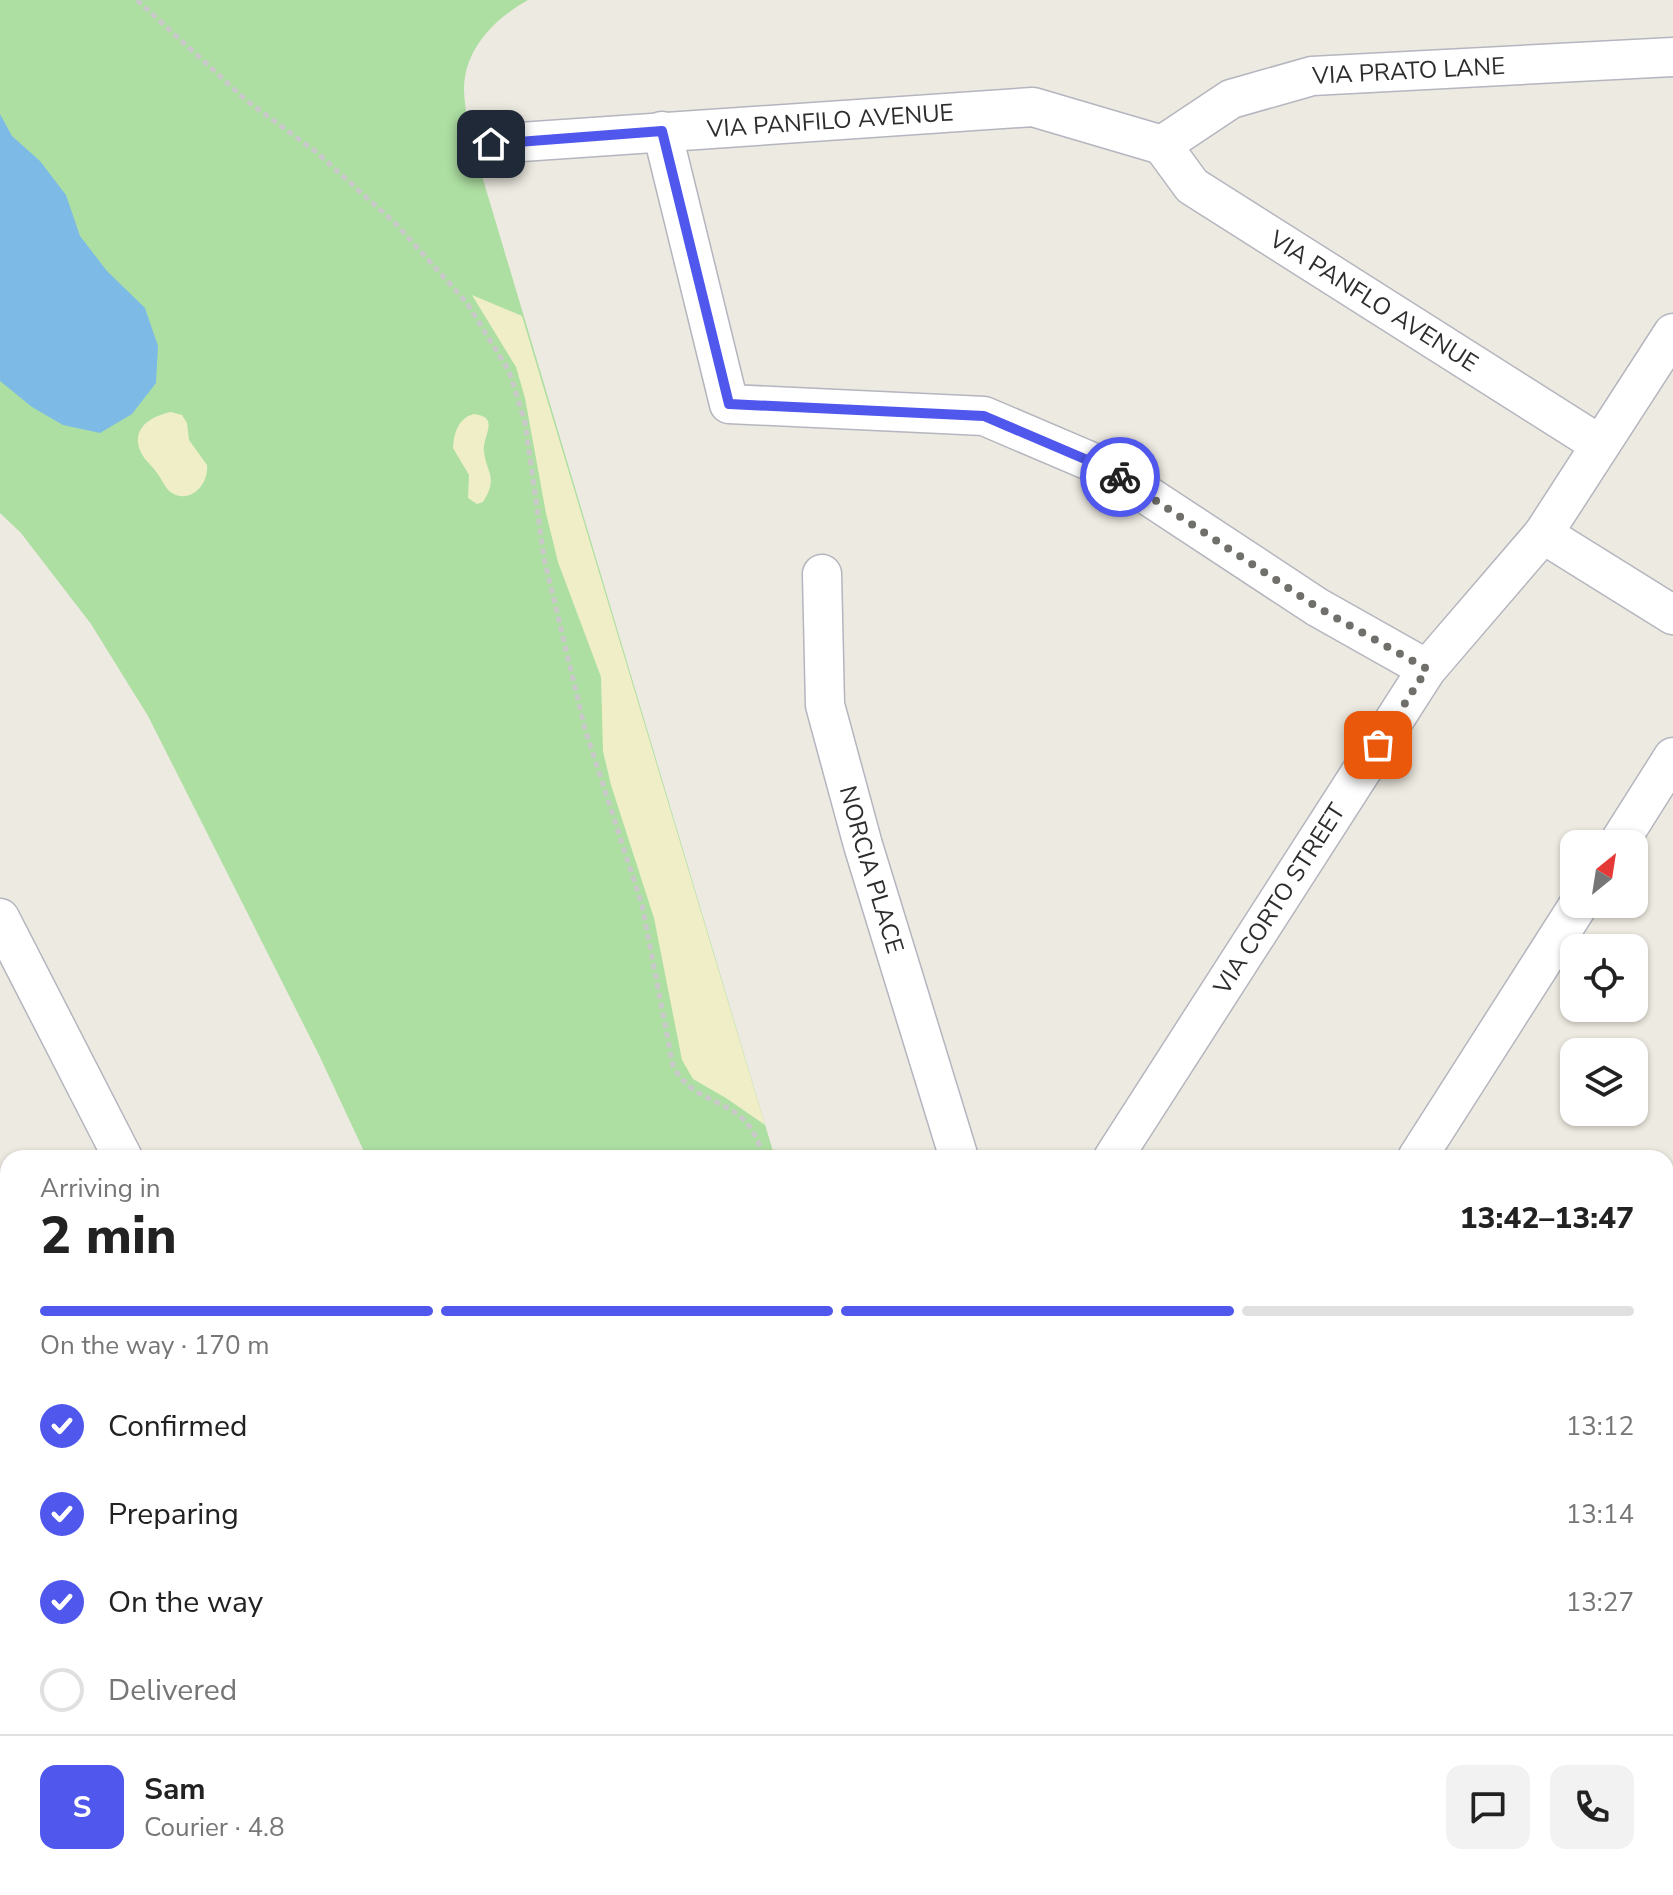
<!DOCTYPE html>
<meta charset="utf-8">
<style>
:root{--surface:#fff;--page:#f2f2f2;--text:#222;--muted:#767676;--line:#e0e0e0;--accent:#4f57ec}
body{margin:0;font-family:"Nunito Sans",sans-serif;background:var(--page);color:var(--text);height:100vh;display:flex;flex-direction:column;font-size:30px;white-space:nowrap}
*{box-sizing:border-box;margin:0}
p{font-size:26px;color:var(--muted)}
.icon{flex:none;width:44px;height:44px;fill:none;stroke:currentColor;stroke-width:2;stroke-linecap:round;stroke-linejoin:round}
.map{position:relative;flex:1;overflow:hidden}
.details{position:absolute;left:0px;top:1150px;width:1674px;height:746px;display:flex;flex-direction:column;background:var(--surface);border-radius:24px 24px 0 0;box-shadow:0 2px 6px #0004}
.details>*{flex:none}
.needle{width:52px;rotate:30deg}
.buttons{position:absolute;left:1560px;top:830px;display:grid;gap:16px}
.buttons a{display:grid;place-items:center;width:88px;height:88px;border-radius:16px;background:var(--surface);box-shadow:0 2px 6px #0004;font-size:40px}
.pin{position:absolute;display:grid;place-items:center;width:68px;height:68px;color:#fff;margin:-34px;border-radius:16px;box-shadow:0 4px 12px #0006}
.courier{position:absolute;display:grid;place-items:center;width:80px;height:80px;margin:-40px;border:6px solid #4f57ec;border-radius:50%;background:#fff;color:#222;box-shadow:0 2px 10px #0007}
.head em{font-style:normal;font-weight:800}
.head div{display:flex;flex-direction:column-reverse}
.head{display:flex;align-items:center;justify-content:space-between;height:136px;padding:0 40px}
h1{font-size:52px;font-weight:800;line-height:60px}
.bar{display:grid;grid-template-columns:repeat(4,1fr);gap:12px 8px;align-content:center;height:96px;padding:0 40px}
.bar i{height:10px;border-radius:6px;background:var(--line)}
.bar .on{background:var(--accent)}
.bar p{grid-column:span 4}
.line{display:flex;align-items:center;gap:20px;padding:0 40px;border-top:2px solid var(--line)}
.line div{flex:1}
.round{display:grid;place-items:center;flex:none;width:84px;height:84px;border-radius:16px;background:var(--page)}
ol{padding:0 40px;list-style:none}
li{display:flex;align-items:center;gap:24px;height:88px}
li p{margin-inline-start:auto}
li .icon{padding:8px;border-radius:50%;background:var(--accent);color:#fff;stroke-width:4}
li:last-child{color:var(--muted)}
li i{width:44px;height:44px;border:4px solid var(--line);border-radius:50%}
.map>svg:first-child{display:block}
</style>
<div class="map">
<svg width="1673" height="1895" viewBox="0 0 1673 1895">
<rect width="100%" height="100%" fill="#edeae1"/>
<g fill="#aedfa2">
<path d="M0,0H528C499,16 471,42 465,77C462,93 467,113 468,129L775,1158H367L319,1055L148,716L91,624L21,533L0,513Z"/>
<path d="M0,1848L8,1849V1888H288L337,1895H0Z"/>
<path d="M505,1888H986L982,1895H504Z"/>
</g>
<g fill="#efeec7">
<path d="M472,295L522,316L765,1125L726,1098L693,1079L682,1060L654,918L611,785L603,751L601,677L558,562L546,513L525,398L516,367Z"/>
<path d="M171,412L182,415L187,423L189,440L207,465C209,485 190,504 172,493C165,489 162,479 157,473C154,468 149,464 145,459C127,433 146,417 171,412Z"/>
<path d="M474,414C501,417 482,437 484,451C486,473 499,477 483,502L477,504L468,498L469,475L453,448C454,433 458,418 474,414Z"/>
</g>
<path fill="#bee59f" d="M716,1888H806L799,1895H716Z"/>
<g fill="#7dbbe6">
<path d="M0,114L12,136L40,161L66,195L80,236L107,271L145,308L158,346L156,383L132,414L100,433L63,425L32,407L0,381Z"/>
<path d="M879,1888H972L968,1895H875Z"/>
</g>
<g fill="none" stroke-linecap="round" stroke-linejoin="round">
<g stroke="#7dbbe6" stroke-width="10">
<path d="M1666,1807L1673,1799"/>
<path d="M1590,1895L1595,1888"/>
</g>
<defs>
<g id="street">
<path d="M662,131L729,404L984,416L1106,468L1317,607L1427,669"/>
<path id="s1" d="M491,144L1033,107L1162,145"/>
<path id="s2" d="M1162,145L1192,186L1599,444"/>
<path id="s3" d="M1162,145L1231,99L1312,76L1673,57"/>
<path d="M1543,534L1673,615"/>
<path id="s4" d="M822,574L825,705L863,845L959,1158"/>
<path d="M1618,844L1673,757"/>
<path d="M0,918L123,1158"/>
<path id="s5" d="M1113,1158L1427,669L1543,534L1673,333"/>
<path d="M1417,1158L1579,904"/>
<path d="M1666,1442L1673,1432"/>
<path d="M0,1632L8,1633"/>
<path d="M1260,1895L1266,1888"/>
</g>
</defs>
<use href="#street" stroke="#b4b5bf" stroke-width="41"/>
<g stroke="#c8c8c8" stroke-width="5" stroke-dasharray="6 4" stroke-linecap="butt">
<path d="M137,0L247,101L315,151L396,224L467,303L509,371L525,422L544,558L585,729L642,905L673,1066C692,1100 717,1096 743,1119C754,1129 759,1144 764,1158"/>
<path d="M553,1888V1895"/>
</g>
<use href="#street" stroke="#fff" stroke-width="38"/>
</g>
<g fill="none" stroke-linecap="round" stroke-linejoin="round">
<path stroke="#706f6c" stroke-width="8" stroke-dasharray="0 14.4" d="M1120,477L1317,607L1427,669L1378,745"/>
<path stroke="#4f57ec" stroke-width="10" d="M491,144L662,131L729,404L984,416L1106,468L1120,477"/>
</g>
<g text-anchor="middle" stroke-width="6" stroke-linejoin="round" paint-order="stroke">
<g font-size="24" fill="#2d2d2d" stroke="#fff">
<text dy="8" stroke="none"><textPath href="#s3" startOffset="264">VIA PRATO LANE</textPath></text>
<text dy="8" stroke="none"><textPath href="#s1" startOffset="340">VIA PANFILO AVENUE</textPath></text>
<text dy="8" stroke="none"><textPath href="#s2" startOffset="266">VIA PANFLO AVENUE</textPath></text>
<text dy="8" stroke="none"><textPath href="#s4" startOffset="302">NORCIA PLACE</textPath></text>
<text dy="8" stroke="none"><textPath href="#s5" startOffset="308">VIA CORTO STREET</textPath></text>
</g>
</g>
</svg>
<div class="buttons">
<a><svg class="needle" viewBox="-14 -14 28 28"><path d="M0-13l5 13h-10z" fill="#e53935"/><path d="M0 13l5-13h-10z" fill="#767676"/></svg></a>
<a><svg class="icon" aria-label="locate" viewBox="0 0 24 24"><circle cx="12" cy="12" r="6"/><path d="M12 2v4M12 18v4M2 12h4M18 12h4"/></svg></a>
<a><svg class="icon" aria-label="layers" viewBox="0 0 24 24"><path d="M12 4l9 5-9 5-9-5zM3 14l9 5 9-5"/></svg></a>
</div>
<div class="pin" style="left:1378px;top:745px;background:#ea580c"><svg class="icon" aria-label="bag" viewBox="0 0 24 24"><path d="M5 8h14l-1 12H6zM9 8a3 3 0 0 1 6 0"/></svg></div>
<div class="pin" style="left:491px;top:144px;background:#1f2937"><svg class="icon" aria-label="home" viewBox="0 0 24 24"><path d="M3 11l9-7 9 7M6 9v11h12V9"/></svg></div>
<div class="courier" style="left:1120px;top:477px"><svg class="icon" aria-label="bike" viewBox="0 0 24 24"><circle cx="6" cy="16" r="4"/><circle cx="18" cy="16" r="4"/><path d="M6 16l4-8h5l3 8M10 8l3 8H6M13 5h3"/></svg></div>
<section class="details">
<div class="head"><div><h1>2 min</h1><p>Arriving in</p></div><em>13:42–13:47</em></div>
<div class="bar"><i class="on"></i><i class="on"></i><i class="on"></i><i></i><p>On the way · 170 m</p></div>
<ol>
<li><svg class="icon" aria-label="check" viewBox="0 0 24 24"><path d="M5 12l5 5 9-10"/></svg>Confirmed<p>13:12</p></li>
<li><svg class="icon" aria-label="check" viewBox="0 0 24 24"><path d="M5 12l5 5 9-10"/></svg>Preparing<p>13:14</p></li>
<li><svg class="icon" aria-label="check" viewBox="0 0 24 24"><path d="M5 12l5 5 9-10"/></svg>On the way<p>13:27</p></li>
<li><i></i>Delivered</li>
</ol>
<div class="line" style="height:144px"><b class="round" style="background:var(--accent);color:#fff">S</b><div><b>Sam</b><p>Courier · 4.8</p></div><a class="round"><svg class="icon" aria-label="chat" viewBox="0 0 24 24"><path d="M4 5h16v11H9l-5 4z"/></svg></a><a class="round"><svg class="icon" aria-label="phone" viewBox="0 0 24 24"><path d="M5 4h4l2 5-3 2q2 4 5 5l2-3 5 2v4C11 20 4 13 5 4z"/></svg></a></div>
</section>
</div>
